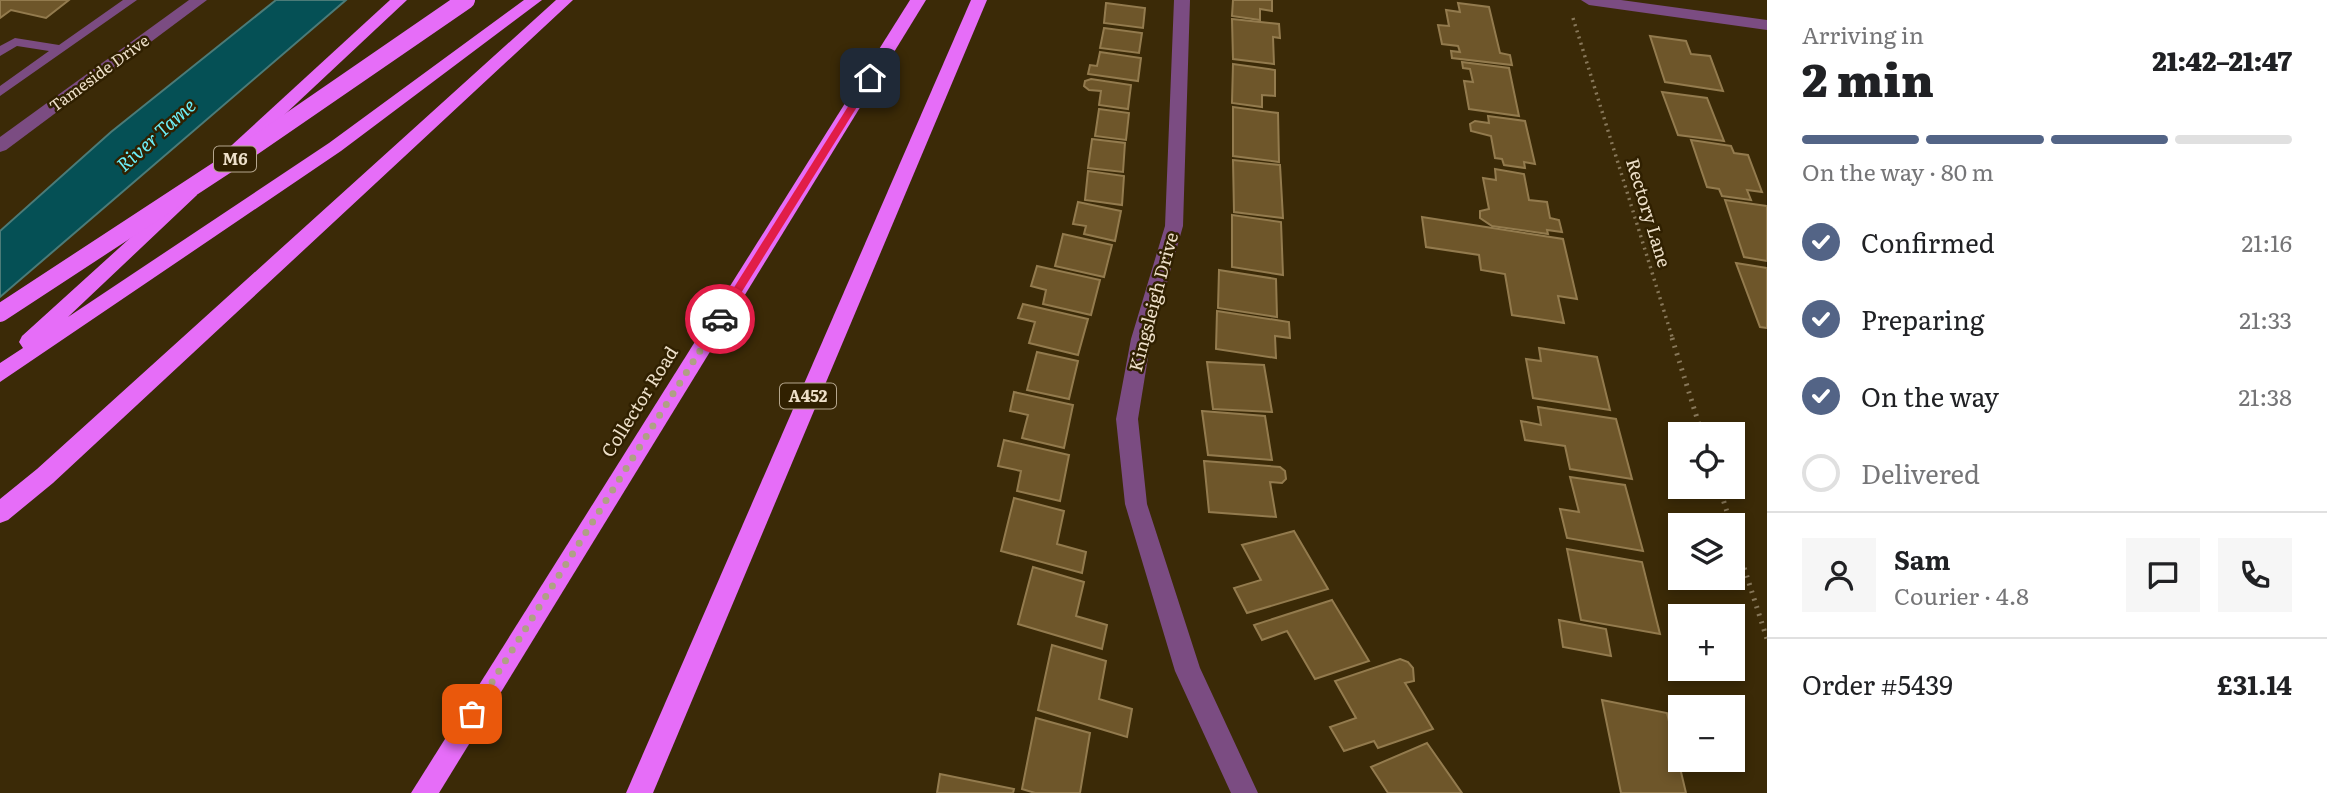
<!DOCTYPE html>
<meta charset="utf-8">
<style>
:root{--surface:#fff;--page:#f6f6f6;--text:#202124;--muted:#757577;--line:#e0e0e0;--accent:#536486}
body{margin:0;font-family:Literata,serif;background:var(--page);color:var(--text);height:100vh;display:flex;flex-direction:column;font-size:26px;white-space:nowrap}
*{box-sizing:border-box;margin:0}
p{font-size:23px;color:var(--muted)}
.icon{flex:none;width:38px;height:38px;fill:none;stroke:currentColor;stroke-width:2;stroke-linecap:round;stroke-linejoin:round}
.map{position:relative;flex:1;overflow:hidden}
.sheet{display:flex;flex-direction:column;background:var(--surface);width:560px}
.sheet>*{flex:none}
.fabs{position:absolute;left:1668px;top:422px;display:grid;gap:14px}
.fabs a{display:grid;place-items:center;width:77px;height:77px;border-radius:0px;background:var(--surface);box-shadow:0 4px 10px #0003;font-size:35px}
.pin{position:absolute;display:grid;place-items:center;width:60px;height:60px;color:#fff;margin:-30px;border-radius:14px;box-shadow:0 4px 10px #0006}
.courier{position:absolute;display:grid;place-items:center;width:70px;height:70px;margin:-35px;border:5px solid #e11d48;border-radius:50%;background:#fff;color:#222;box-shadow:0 2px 9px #0007}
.headline em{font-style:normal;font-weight:800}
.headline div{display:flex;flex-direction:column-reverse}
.headline{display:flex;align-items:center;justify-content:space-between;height:119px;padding:0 35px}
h1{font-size:46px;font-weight:800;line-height:52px}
.bar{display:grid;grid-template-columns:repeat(4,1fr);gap:10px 7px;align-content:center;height:84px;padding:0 35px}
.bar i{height:9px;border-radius:5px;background:var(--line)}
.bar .selected{background:var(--accent)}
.bar p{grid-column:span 4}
.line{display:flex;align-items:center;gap:18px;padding:0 35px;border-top:2px solid var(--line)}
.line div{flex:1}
.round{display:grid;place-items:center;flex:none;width:74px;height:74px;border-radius:0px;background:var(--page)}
ol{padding:0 35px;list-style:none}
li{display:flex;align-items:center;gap:21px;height:77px}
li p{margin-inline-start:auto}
li .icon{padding:7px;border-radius:50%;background:var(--accent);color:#fff;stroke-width:4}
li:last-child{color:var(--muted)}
li i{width:38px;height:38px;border:4px solid var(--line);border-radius:50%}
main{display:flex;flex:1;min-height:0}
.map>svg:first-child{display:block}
</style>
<main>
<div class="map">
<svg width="1767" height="793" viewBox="0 0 1767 793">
<rect width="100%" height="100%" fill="#3b2a07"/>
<path fill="#055055" stroke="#4b7b78" stroke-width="2" d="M276,0H346L0,297V231L111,132Z"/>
<g fill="#6e562a" stroke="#937b4e" stroke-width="2">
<path d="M0,0H69L46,18L11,10L0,18Z"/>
<path d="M1233,0H1272V11L1260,9V20L1232,16Z"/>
<path d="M1106,3L1145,8L1143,28L1104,23Z"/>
<path d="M1458,3L1489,7L1500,53L1510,55L1512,65L1452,58L1451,51L1460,52L1458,46L1442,44L1438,25L1449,26L1446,10L1460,12Z"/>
<path d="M1232,19L1279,24L1280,38L1273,37L1274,64L1233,59Z"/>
<path d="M1104,28L1142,33L1139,53L1100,48Z"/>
<path d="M1650,36L1686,41L1691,54L1710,56L1723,91L1665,82Z"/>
<path d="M1100,52L1141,58L1138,81L1088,74L1090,65L1097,66Z"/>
<path d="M1462,62L1509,68L1519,116L1469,109L1464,81L1473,82L1470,69L1463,68Z"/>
<path d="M1233,64L1275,70V96L1262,95V107L1232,103Z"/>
<path d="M1091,79L1131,85L1128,109L1099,105L1101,91L1089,90L1084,86L1085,81Z"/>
<path d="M1662,92L1707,98L1724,141L1678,135Z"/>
<path d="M1233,107L1278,113L1279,162L1233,156Z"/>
<path d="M1099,109L1129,113L1126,140L1095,136Z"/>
<path d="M1488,116L1525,121L1535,164L1524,162L1525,168L1504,165L1502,159L1495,158L1491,136L1471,131L1470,124L1475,121L1489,123Z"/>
<path d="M1092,139L1125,143L1123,172L1088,168Z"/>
<path d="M1691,140L1731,146L1734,153L1748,155L1762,192L1747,190L1751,200L1722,196L1719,189L1707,187Z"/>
<path d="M1233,160L1280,165L1283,218L1234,212Z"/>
<path d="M1495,169L1524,174L1529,200L1547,202L1550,218L1559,220L1562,232L1547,230L1548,234L1492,226L1480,218V211L1489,209L1483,178L1496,180Z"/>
<path d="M1088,171L1124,176L1122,205L1085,200Z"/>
<path d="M1725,200L1767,206V261L1744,257Z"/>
<path d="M1078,202L1121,211L1115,241L1084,234L1086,226L1073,224Z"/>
<path d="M1232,215L1281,222L1283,275L1232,267Z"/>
<path d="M1422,217L1563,239L1577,299L1558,296L1564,323L1512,315L1505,274L1481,270L1479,255L1426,247Z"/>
<path d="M1063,234L1112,245L1104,277L1055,266Z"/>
<path d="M1736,263L1767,268V328L1760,327Z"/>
<path d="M1037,266L1100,280L1091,315L1043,304L1046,290L1031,286Z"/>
<path d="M1219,270L1276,279L1277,317L1218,308Z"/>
<path d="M1023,304L1088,319L1078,355L1029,343L1035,322L1018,318Z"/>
<path d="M1217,311L1289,322L1290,338L1275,336L1276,358L1216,349Z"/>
<path d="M1539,348L1597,357L1610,410L1533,398L1526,359L1541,361Z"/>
<path d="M1037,352L1078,361L1069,399L1027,390Z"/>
<path d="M1207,362L1264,365L1272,412L1213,409Z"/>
<path d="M1014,392L1073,405L1064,448L1022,438L1028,415L1010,411Z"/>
<path d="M1538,407L1616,419L1632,479L1570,469L1565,446L1525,440L1521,421L1541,425Z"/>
<path d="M1202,411L1265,416L1272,460L1208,455Z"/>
<path d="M1004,440L1069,455L1060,501L1017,491L1021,471L998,466Z"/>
<path d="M1204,461L1280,467L1285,471L1286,479L1282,483L1270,482L1276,517L1209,512Z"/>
<path d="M1570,477L1625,485L1643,551L1567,538L1560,509L1579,512Z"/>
<path d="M1014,498L1064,511L1057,544L1086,552L1082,573L1001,551Z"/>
<path d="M1294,531L1328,589L1247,613L1234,588L1261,580L1242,545Z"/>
<path d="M1567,549L1642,562L1660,634L1581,620Z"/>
<path d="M1033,567L1084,582L1076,616L1107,625L1102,649L1018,624Z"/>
<path d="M1332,600L1369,661L1315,679L1287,631L1262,640L1254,625Z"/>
<path d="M1559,620L1606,629L1611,656L1563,647Z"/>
<path d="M1052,645L1106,661L1099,699L1132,709L1127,737L1038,710Z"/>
<path d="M1400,659L1408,662L1413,668L1414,681L1405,683L1433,729L1378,748L1374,741L1344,751L1330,727L1356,718L1335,681Z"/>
<path d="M1602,700L1667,713L1686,793H1621Z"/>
<path d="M1036,718L1090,733L1080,793H1035L1022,789Z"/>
<path d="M1427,743L1462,793H1388L1371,767Z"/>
<path d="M940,774L1014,789L1013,793H937Z"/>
</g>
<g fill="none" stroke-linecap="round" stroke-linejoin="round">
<path stroke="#877759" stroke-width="3.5" stroke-dasharray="2 4.5" stroke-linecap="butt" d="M1573,18L1673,340"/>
<g stroke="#877759" stroke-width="5" stroke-dasharray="2 6" stroke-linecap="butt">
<path d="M1672,338L1702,434"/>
<path d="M1719,486L1731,525"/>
<path d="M1732,530L1767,639"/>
</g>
<path fill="#7b4c82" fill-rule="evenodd" d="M123,0H137L0,96V86L49,51L17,46L0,56V46L15,38L59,45Z"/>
<g fill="#7b4c82" fill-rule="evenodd">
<path d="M189,0H207L6,150L0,152V137Z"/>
<path d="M1174,0H1190L1183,226L1151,339L1138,419L1147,504L1200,668L1258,793H1231L1175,671L1125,504L1116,419L1131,339L1165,226Z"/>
<path d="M1581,0H1621L1767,20V30L1589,5Z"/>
</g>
<g fill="#e66df8" fill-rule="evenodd">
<path d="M390,0H407L233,163H221L218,159L221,155Z"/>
<path d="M524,0H542L341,151L0,382V363L23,348L19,342L22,336L182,191H194L197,195L68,317L329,143Z"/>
<path d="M556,0H573L53,483L8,520L0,523V499L37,469Z"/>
<path d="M910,0H926L439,793H411Z"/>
<path d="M971,0H987L653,793H626Z"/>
</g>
<path stroke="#e66df8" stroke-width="18" d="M0,313L232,161L466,0"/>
</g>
<path fill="#e11d48" d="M870,75L875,78L723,322H716V316L866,78Z"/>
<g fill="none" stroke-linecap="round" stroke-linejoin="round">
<path stroke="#afa085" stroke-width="7" stroke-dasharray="0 12.6" d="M472,714L720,319"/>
</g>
<g text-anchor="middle" stroke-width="5" stroke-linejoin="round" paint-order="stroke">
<g font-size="16" fill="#eee0c9" stroke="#302000">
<text transform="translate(99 73) rotate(-36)" y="6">Tameside Drive</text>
</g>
<g fill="#302000" stroke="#b5a68d" stroke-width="2">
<rect x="214" y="146.5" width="42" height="25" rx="5"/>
<rect x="780" y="383.5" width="56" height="25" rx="5"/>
</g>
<g font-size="16" font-weight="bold" fill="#eee0c9">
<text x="235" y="165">M6</text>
<text x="808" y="402">A452</text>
</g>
<g font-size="18" fill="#eee0c9" stroke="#302000">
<text transform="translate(1648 213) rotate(73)" y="6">Rectory Lane</text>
<text transform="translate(1154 302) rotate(-75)" y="6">Kingsleigh Drive</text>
<text transform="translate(640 402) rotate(-58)" y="6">Collector Road</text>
</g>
<g font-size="19" font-style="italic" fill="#6cf0fa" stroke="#302000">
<text transform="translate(156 135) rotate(-42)" y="7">River Tame</text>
</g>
</g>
</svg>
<div class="fabs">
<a><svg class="icon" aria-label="locate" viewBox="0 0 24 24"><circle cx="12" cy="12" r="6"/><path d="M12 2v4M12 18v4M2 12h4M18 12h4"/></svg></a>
<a><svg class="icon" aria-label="layers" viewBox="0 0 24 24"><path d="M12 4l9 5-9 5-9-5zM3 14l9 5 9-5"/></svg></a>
<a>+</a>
<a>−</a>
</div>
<div class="pin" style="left:472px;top:714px;background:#ea580c"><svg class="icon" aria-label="bag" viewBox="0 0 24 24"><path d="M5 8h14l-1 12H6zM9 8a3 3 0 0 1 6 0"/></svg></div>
<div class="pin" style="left:870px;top:78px;background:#1f2937"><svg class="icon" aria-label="home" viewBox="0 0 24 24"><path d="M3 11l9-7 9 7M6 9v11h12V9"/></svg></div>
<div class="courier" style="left:720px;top:319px"><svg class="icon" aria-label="car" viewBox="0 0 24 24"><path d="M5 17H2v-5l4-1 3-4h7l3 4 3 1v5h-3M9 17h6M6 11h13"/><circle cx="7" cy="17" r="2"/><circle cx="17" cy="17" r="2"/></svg></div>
</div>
<section class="sheet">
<div class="headline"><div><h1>2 min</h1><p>Arriving in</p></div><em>21:42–21:47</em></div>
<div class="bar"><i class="selected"></i><i class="selected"></i><i class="selected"></i><i></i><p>On the way · 80 m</p></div>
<ol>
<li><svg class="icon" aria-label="check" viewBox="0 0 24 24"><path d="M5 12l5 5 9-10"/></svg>Confirmed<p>21:16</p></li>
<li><svg class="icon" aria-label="check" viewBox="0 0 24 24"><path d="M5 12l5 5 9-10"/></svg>Preparing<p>21:33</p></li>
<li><svg class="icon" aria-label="check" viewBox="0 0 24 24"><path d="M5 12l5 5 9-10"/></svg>On the way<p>21:38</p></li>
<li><i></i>Delivered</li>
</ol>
<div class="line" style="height:126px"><a class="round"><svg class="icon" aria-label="person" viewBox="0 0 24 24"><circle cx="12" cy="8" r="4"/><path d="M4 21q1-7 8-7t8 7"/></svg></a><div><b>Sam</b><p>Courier · 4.8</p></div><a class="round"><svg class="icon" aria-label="chat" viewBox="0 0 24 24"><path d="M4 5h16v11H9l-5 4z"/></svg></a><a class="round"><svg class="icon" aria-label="phone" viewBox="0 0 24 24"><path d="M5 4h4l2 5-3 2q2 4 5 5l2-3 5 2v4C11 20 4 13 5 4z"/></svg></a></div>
<div class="line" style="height:91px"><div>Order #5439</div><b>£31.14</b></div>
</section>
</main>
